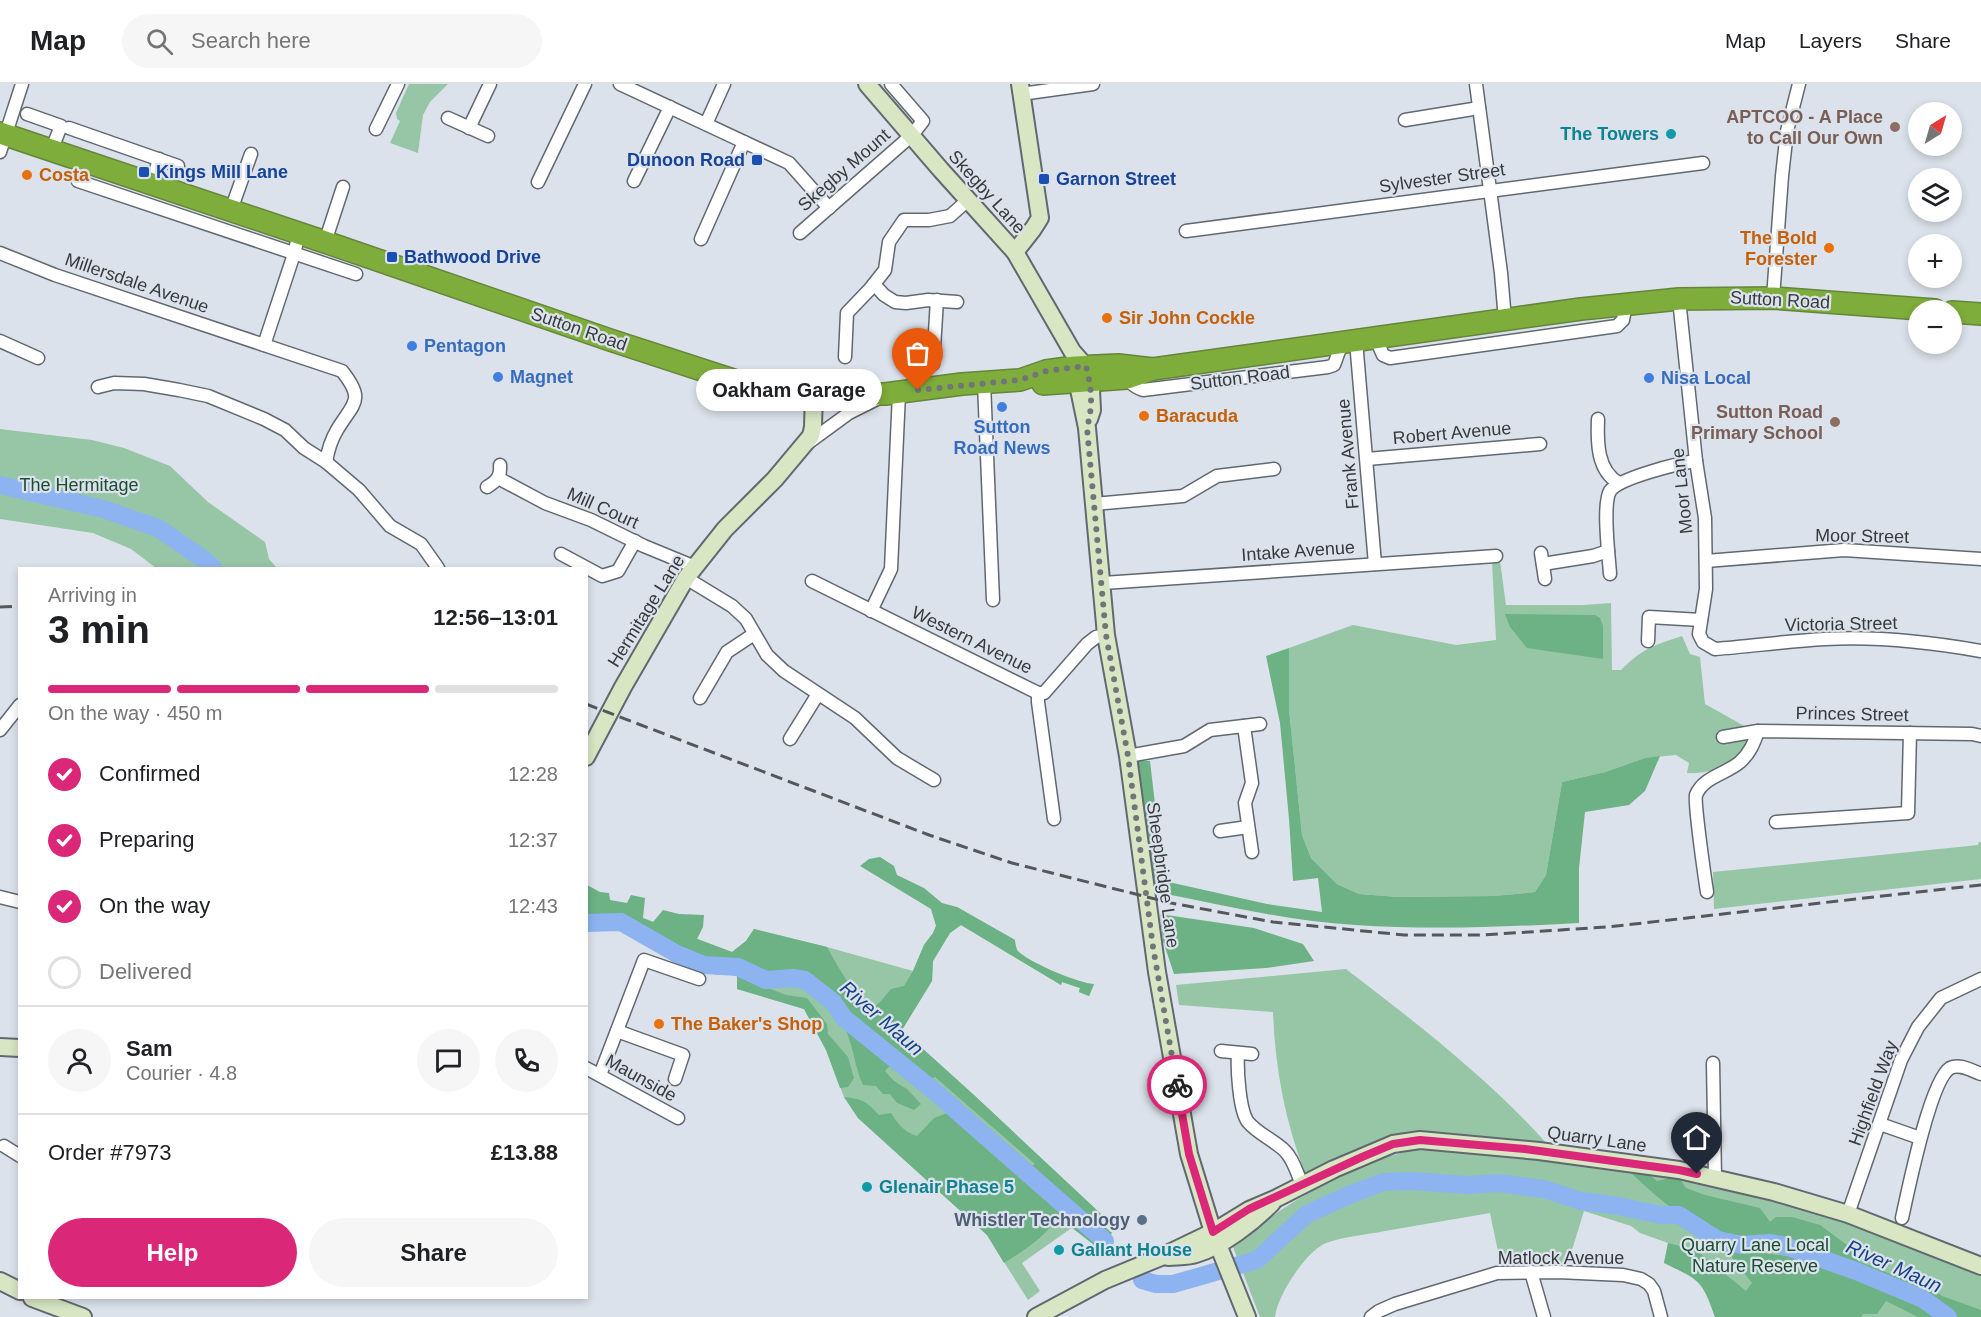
<!DOCTYPE html>
<meta charset="utf-8">
<style>
:root{--surface:#fff;--page:#f6f6f6;--text:#202124;--muted:#757577;--line:#e0e0e0;--accent:#db2777}
body{margin:0;font-family:Helvetica,sans-serif;background:var(--page);color:var(--text);height:100vh;display:flex;flex-direction:column;font-size:22px;white-space:nowrap}
*{box-sizing:border-box;margin:0}
p{font-size:20px;color:var(--muted)}
.icon{flex:none;width:33px;height:33px;fill:none;stroke:currentColor;stroke-width:2;stroke-linecap:round;stroke-linejoin:round}
.map{position:relative;flex:1;overflow:hidden}
.side{position:absolute;left:18px;top:483px;width:570px;height:732px;display:flex;flex-direction:column;background:var(--surface);border-radius:0px;box-shadow:0 3px 9px #0003}
.side>*{flex:none}
.needle{width:39px;rotate:37deg}
.controls{position:absolute;left:1908px;top:18px;display:grid;gap:12px}
.controls a{display:grid;place-items:center;width:54px;height:54px;border-radius:50%;background:var(--surface);box-shadow:0 3px 9px #0003;font-size:30px}
.pin{position:absolute;display:grid;place-items:center;width:51px;height:51px;color:#fff;margin:-62px -26px;border-radius:50% 50% 50% 0;rotate:-45deg;box-shadow:0 0 6px #0007}
.pin .icon{rotate:45deg}
.courier{position:absolute;display:grid;place-items:center;width:60px;height:60px;margin:-30px;border:4px solid #db2777;border-radius:50%;background:#fff;color:#222;box-shadow:0 2px 8px #0007}
.bubble{position:absolute;height:42px;border-radius:21px;background:var(--surface);box-shadow:0 3px 9px #0003;font-size:20px;font-weight:600;line-height:42px;text-align:center}
.head em{font-style:normal;font-weight:600}
.head div{display:flex;flex-direction:column-reverse}
.head{display:flex;align-items:center;justify-content:space-between;height:102px;padding:0 30px}
h1{font-size:39px;font-weight:600;line-height:45px}
.bar{display:grid;grid-template-columns:repeat(4,1fr);gap:9px 6px;align-content:center;height:72px;padding:0 30px}
.bar i{height:8px;border-radius:4px;background:var(--line)}
.bar .on{background:var(--accent)}
.bar p{grid-column:span 4}
.line{display:flex;align-items:center;gap:15px;padding:0 30px;border-top:2px solid var(--line)}
.line div{flex:1}
.round{display:grid;place-items:center;flex:none;width:63px;height:63px;border-radius:32px;background:var(--page)}
ol{padding:0 30px;list-style:none}
li{display:flex;align-items:center;gap:18px;height:66px}
li p{margin-inline-start:auto}
li .icon{padding:6px;border-radius:50%;background:var(--accent);color:#fff;stroke-width:4}
li:last-child{color:var(--muted)}
li i{width:33px;height:33px;border:3px solid var(--line);border-radius:50%}
.action{display:flex;gap:12px;margin-top:auto;padding:12px 30px}
.action a{flex:1;height:69px;border-radius:36px;background:var(--accent);color:#fff;font-size:24px;font-weight:600;line-height:69px;text-align:center}
.action a+a{background:var(--page);color:var(--text)}
header{display:flex;align-items:center;gap:36px;box-sizing:border-box;height:84px;padding:0 30px;background:var(--surface);border-bottom:2px solid var(--line)}
header strong{font-size:28px}
nav{display:flex;gap:33px;margin-inline-start:auto;font-size:21px}
.search{width:420px;height:54px;background:var(--page);display:flex;align-items:center;gap:15px;box-sizing:border-box;padding:0 21px;border-radius:33px;color:var(--muted);font-size:22px}
.map>svg:first-child{display:block}
</style>
<header>
<strong>Map</strong>
<div class="search"><svg class="icon" aria-label="search" viewBox="0 0 24 24"><circle cx="10" cy="10" r="6"/><path d="M15 15l6 6"/></svg>Search here</div>
<nav><a>Map</a><a>Layers</a><a>Share</a></nav>
</header>
<div class="map">
<svg width="1981" height="1233" viewBox="0 0 1981 1233">
<rect width="100%" height="100%" fill="#dce2eb"/>
<g fill="#96c6a5">
<path d="M409,0H448L430,18L423,31L418,69L390,59L400,37L397,35L396,29Z"/>
<path d="M0,345L92,356L124,364L170,382L208,418L265,458L269,475L277,484H156L131,465L93,449L0,435Z"/>
<path d="M1500,477L1506,521H1583L1611,519L1612,586H1621C1642,565 1654,561 1682,552L1690,570L1700,573L1705,620L1746,643C1759,678 1714,690 1687,689L1689,679L1676,671L1645,674L1605,688L1562,698L1546,791L1535,808L1494,812L1399,813L1359,810L1337,800L1311,774L1302,751L1289,625V564L1353,541L1456,561L1496,556L1492,478Z"/>
<path d="M1979,758H1981V795L1714,825L1713,788L1978,761Z"/>
<path d="M586,820L643,834L732,868L746,857L754,845L827,863L913,887L924,861L933,849L936,842L957,823L1015,856C1015,859 1016,863 1017,866C1025,877 1080,900 1094,900L1089,912L1079,908L1080,904L1062,898L1061,901L961,841L950,849L933,877L932,897L902,946L975,1012L1101,1130L1094,1134L1112,1149L1105,1157L1094,1161L1073,1143L1022,1179L1040,1207L1028,1216L987,1151L858,1034L844,1013L826,966L804,925L737,905V892L724,889L718,891L679,877L614,843L587,844Z"/>
<path d="M1346,885C1418,940 1489,995 1549,1062L1459,1050H1400L1383,1054L1305,1089C1285,1037 1275,984 1273,928L1179,921L1176,901Z"/>
<path d="M1418,1064L1503,1068L1678,1091L1841,1133L1981,1187V1233H1715C1702,1195 1699,1196 1664,1179L1668,1159L1640,1149L1631,1142L1584,1127L1567,1182H1501L1490,1129C1455,1135 1420,1141 1385,1147C1366,1151 1345,1152 1326,1159C1306,1167 1277,1212 1275,1233H1260L1233,1163L1235,1159C1279,1125 1325,1096 1378,1076C1391,1071 1405,1068 1418,1064Z"/>
</g>
<g fill="#6cb284">
<path d="M1505,530L1595,531L1600,534L1603,542V575L1527,564L1510,543Z"/>
<path d="M1289,564V625L1302,751L1311,774L1337,800L1359,810L1399,813L1494,812L1535,808L1546,791L1562,698L1605,688L1645,674L1660,672L1645,707L1629,721L1585,728L1579,784V839C1504,843 1430,846 1355,841C1288,837 1222,821 1156,808L1138,677H1150L1164,797L1267,820L1322,828L1318,794L1293,797L1289,735L1280,639L1266,572Z"/>
<path d="M880,773L894,782L897,791L924,804L942,819L957,823L1015,856C1015,859 1016,863 1017,866C1025,877 1080,900 1094,900L1089,912L1079,908L1080,904L1062,898L1061,901L961,841L950,849L933,877L932,897L902,946L975,1012L1101,1130L1094,1134L1112,1149L1105,1157L1094,1161L1058,1133C1045,1153 1025,1166 1004,1179L987,1151L858,1034L844,1013C863,1015 866,1017 879,1031L891,1029C898,1040 904,1048 917,1052L934,1034L950,1028L1019,1084L1026,1085L1035,1080L935,993L927,997L897,974L885,987L894,997L907,1005L921,1020L914,1026L897,1019L890,1010H883L876,1002L863,1001C857,988 855,975 851,961C844,934 826,908 799,899C792,897 783,898 775,898L768,904L786,911L807,914L827,940L828,950L848,973L854,994L848,1003L840,1004L826,966L804,925L737,905V892L724,889L718,891L679,877L614,843L587,844V801L600,808L609,809L610,816L627,819L631,811L645,814L643,834L653,838L663,826L679,830L704,831L703,843L697,855L732,868L746,857L754,845L827,863C839,885 852,908 872,925L881,917L891,905L904,902L913,887L924,861L933,849L936,842L931,825L860,782L869,775Z"/>
<path d="M1160,830L1254,844L1303,860L1314,877L1266,884L1174,890L1163,857Z"/>
<path d="M1624,1082L1643,1086L1657,1097L1678,1092L1686,1104L1705,1111L1760,1124L1770,1138L1776,1133H1792L1820,1141L1851,1164L1858,1177L1888,1189L1920,1196L1942,1212L1981,1226V1233H1918L1886,1217L1877,1230H1863L1861,1233H1715C1702,1195 1699,1196 1664,1179L1668,1159L1691,1165L1702,1171L1746,1207L1752,1199L1731,1172L1730,1164L1786,1172L1794,1161C1773,1148 1748,1160 1726,1154C1693,1146 1648,1106 1624,1082Z"/>
</g>
<g fill="none" stroke-linecap="round" stroke-linejoin="round">
<g stroke="#8db3f1" stroke-width="18">
<path d="M0,401L103,425L158,444L206,477L213,484"/>
<path d="M586,839L621,838L677,870L704,881L738,883L766,896L793,894L805,896L833,918L844,934L934,1007L1105,1157"/>
<path d="M1142,1196L1156,1200H1173L1257,1176L1307,1130L1349,1111L1383,1098L1413,1097L1467,1101L1499,1099L1544,1105L1581,1117L1613,1121L1661,1131H1679L1718,1156L1742,1161L1769,1159L1782,1161L1856,1187L1923,1215L1948,1233"/>
</g>
<defs>
<g id="street">
<path d="M620,0L789,79L829,124"/>
<path d="M1476,0L1501,189L1505,236"/>
<path d="M1021,10L1093,0"/>
<path d="M27,30L61,42L51,67"/>
<path d="M448,34L488,52"/>
<path d="M1405,36L1479,24"/>
<path d="M706,40L724,0"/>
<path d="M69,44L178,82"/>
<path d="M469,44L490,0"/>
<path d="M376,45L398,0"/>
<path d="M0,68L22,0"/>
<path d="M82,77L78,97L356,190"/>
<path d="M634,97L670,23"/>
<path d="M538,98L585,0"/>
<path d="M152,99L159,75"/>
<path d="M231,126L251,70"/>
<path d="M1186,147L1703,79"/>
<path d="M800,149L912,51L923,37L891,0"/>
<path d="M701,155L744,58"/>
<path d="M325,158L343,103"/>
<path d="M0,169L55,191L342,287C366,317 353,319 337,346C331,356 328,366 326,378"/>
<path d="M874,200L884,211L895,218L906,219L928,216L957,218"/>
<path d="M1773,214L1782,92L1787,47L1799,0"/>
<path d="M1679,215L1696,377L1705,434L1706,505L1699,550L1703,558L1715,565C1752,562 1789,557 1825,555C1877,552 1930,558 1981,567"/>
<path d="M1376,255L1383,271L1390,274L1617,242L1623,236L1626,220"/>
<path d="M0,257L38,274"/>
<path d="M1356,257L1375,480"/>
<path d="M264,261L294,170L299,149"/>
<path d="M845,273L847,229L870,205L885,186L889,158L904,136H929L950,132L968,116"/>
<path d="M933,280L937,216"/>
<path d="M1126,289C1127,298 1135,303 1143,306L1328,283L1334,281L1342,259"/>
<path d="M984,299L993,516"/>
<path d="M98,303L114,299L144,300L179,306L208,312L264,335L285,346L304,364L326,378L359,406L390,442L421,460L438,484"/>
<path d="M1598,335C1597,358 1597,387 1619,399"/>
<path d="M808,359L849,329L879,314"/>
<path d="M1367,375L1540,360"/>
<path d="M498,394L545,419L591,436L644,462L695,483"/>
<path d="M487,403C497,397 501,392 500,381"/>
<path d="M1094,420L1183,412L1217,392L1274,385"/>
<path d="M1541,469L1545,495"/>
<path d="M561,470L602,492L618,487L635,457"/>
<path d="M1706,477L1844,466L1981,475"/>
<path d="M1543,480L1593,472L1608,467"/>
<path d="M1610,490C1609,473 1602,421 1610,407C1619,394 1679,379 1696,377"/>
<path d="M686,494L732,522L746,535L767,571L784,587L855,634L897,674L934,696"/>
<path d="M812,497L1038,609H1044L1087,560L1096,553L1106,551"/>
<path d="M1103,499L1496,472"/>
<path d="M871,527L891,485L899,309"/>
<path d="M1648,557L1649,533L1701,536"/>
<path d="M1038,609V618L1054,735"/>
<path d="M700,614L727,568L754,550"/>
<path d="M1244,642L1252,699L1245,719L1252,768"/>
<path d="M0,646L20,621"/>
<path d="M1723,653L1758,647L1972,650L1981,652"/>
<path d="M790,655L818,610"/>
<path d="M1128,672L1184,662L1210,646L1260,640"/>
<path d="M1776,738L1908,729L1910,649"/>
<path d="M1220,747L1248,743"/>
<path d="M1707,808C1705,795 1694,719 1696,711C1703,693 1726,690 1740,678C1750,669 1754,659 1758,647"/>
<path d="M0,813L20,818"/>
<path d="M617,947L683,971L675,995"/>
<path d="M1221,967L1252,970"/>
<path d="M1238,969C1237,984 1239,1026 1248,1038C1258,1050 1274,1056 1285,1067C1294,1076 1297,1090 1302,1100"/>
<path d="M1713,979L1715,1094"/>
<path d="M586,984L678,1034"/>
<path d="M600,991L644,876L699,895"/>
<path d="M1880,1040L1920,1054"/>
<path d="M4,1062L20,1072"/>
<path d="M1848,1130L1901,976L1918,943L1941,914L1981,895"/>
<path d="M1902,1134C1908,1107 1930,997 1950,984C1960,979 1972,987 1981,990"/>
<path d="M1531,1188L1544,1233"/>
<path d="M1371,1233L1379,1227L1395,1220L1497,1189L1558,1188L1623,1191L1641,1195L1649,1200L1654,1207L1661,1233"/>
</g>
<g id="secondary">
<path d="M867,0L941,86L1015,168L1072,267L1086,283L1091,306L1092,326L1089,335"/>
<path d="M1015,168L1033,145L1040,134L1020,0"/>
<path d="M1075,286L1087,344L1106,551L1128,672L1157,888L1189,1070L1213,1148L1247,1233"/>
<path d="M586,673L623,603L686,494L725,445L775,395L811,352L813,343L814,307"/>
<path d="M0,963L20,964"/>
<path d="M1168,1173C1177,1172 1188,1173 1196,1170C1223,1162 1253,1138 1272,1119"/>
<path d="M0,1197L20,1207"/>
<path d="M32,1214L83,1233"/>
<path d="M1036,1233L1105,1196L1161,1173L1213,1148L1249,1126L1277,1114L1334,1085L1393,1060L1420,1056L1539,1067L1679,1086L1774,1108L1848,1130L1981,1182"/>
</g>
<g id="highway">
<path d="M0,49L325,158L610,256L736,297L834,310H885L962,300L1020,296L1046,287L1075,283L1118,281L1153,285"/>
<path d="M1952,228L1981,230"/>
<path d="M1043,300L1127,294L1153,285L1581,225L1679,215L1773,214L1935,226"/>
</g>
</defs>
<use href="#street" stroke="#62686f" stroke-width="15"/>
<use href="#secondary" stroke="#62686f" stroke-width="20"/>
<use href="#highway" stroke="#65853c" stroke-width="24"/>
<use href="#street" stroke="#fff" stroke-width="12"/>
<use href="#secondary" stroke="#d8e6c4" stroke-width="16"/>
<use href="#highway" stroke="#7ead3b" stroke-width="21"/>
<g stroke="#54585c" stroke-width="3" stroke-dasharray="12 6" stroke-linecap="butt">
<path d="M0,523L20,522"/>
<path d="M586,620L929,751L1012,779L1171,819L1273,838L1404,851H1481L1607,843L1981,801"/>
</g>
</g>
<g fill="none" stroke-linecap="round" stroke-linejoin="round">
<path stroke="#71757a" stroke-width="6" stroke-dasharray="0 10.8" d="M918,306L1020,296L1046,287L1086,282C1092,306 1093,321 1087,344L1106,551L1128,672L1153,863L1177,1001"/>
<path stroke="#db2777" stroke-width="8" d="M1177,1001L1189,1070L1213,1148L1249,1125L1362,1073L1393,1060L1420,1056L1525,1065L1679,1086L1697,1090"/>
</g>
<g fill="#8d6e63" stroke="#dce2eb" stroke-width="2">
<circle cx="1895" cy="43" r="6"/>
<circle cx="1835" cy="338" r="6"/>
</g>
<g fill="#0f9aa8" stroke="#dce2eb" stroke-width="2">
<circle cx="1671" cy="50" r="6"/>
<circle cx="867" cy="1103" r="6"/>
<circle cx="1059" cy="1166" r="6"/>
</g>
<g fill="#1a4fb4" stroke="#dce2eb" stroke-width="2">
<rect x="751" y="70" width="12" height="12" rx="3"/>
<rect x="138" y="82" width="12" height="12" rx="3"/>
<rect x="1038" y="89" width="12" height="12" rx="3"/>
<rect x="386" y="167" width="12" height="12" rx="3"/>
</g>
<g fill="#e8710a" stroke="#dce2eb" stroke-width="2">
<circle cx="27" cy="91" r="6"/>
<circle cx="1829" cy="164" r="6"/>
<circle cx="1107" cy="234" r="6"/>
<circle cx="1144" cy="332" r="6"/>
<circle cx="659" cy="940" r="6"/>
</g>
<g fill="#3f7fe0" stroke="#dce2eb" stroke-width="2">
<circle cx="412" cy="262" r="6"/>
<circle cx="498" cy="293" r="6"/>
<circle cx="1649" cy="294" r="6"/>
<circle cx="1002" cy="323" r="6"/>
</g>
<circle fill="#5c6f8a" stroke="#dce2eb" stroke-width="2" cx="1142" cy="1136" r="6"/>
<g text-anchor="middle" stroke-width="4.5" stroke-linejoin="round" paint-order="stroke">
<g font-size="18" font-weight="bold" fill="#785e54" stroke="#dce2eb" text-anchor="end">
<text x="1883" y="39">APTCOO - A Place<tspan x="1883" dy="21">to Call Our Own</tspan></text>
<text x="1823" y="334">Sutton Road<tspan x="1823" dy="21">Primary School</tspan></text>
</g>
<g font-size="18" font-weight="bold" fill="#0d838f" stroke="#dce2eb" text-anchor="start">
<text x="1659" y="56" text-anchor="end">The Towers</text>
<text x="879" y="1109">Glenair Phase 5</text>
<text x="1071" y="1172">Gallant House</text>
</g>
<g font-size="18" font-weight="bold" fill="#164399" stroke="#dce2eb" text-anchor="start">
<text x="745" y="82" text-anchor="end">Dunoon Road</text>
<text x="156" y="94">Kings Mill Lane</text>
<text x="1056" y="101">Garnon Street</text>
<text x="404" y="179">Bathwood Drive</text>
</g>
<g font-size="18" fill="#373a3d" stroke="#dce2eb">
<text transform="translate(844 86) rotate(-41)" y="6">Skegby Mount</text>
<text transform="translate(1442 94) rotate(-8)" y="6">Sylvester Street</text>
<text transform="translate(987 108) rotate(48)" y="6">Skegby Lane</text>
<text transform="translate(137 199) rotate(19)" y="6">Millersdale Avenue</text>
<text transform="translate(1780 216) rotate(3)" y="6">Sutton Road</text>
<text transform="translate(579 245) rotate(19)" y="6">Sutton Road</text>
<text transform="translate(1240 294) rotate(-7)" y="6">Sutton Road</text>
<text transform="translate(1452 349) rotate(-5)" y="6">Robert Avenue</text>
<text transform="translate(1348 370) rotate(-95)" y="6">Frank Avenue</text>
<text transform="translate(1682 407) rotate(-96)" y="6">Moor Lane</text>
<text transform="translate(603 424) rotate(24)" y="6">Mill Court</text>
<text transform="translate(1862 452) rotate(1)" y="6">Moor Street</text>
<text transform="translate(1298 467) rotate(-4)" y="6">Intake Avenue</text>
<text transform="translate(646 527) rotate(-58)" y="6">Hermitage Lane</text>
<text transform="translate(1841 540) rotate(-1)" y="6">Victoria Street</text>
<text transform="translate(972 556) rotate(26)" y="6">Western Avenue</text>
<text transform="translate(1852 630) rotate(1)" y="6">Princes Street</text>
<text transform="translate(1163 791) rotate(82)" y="6">Sheepbridge Lane</text>
<text transform="translate(641 994) rotate(29)" y="6">Maunside</text>
<text transform="translate(1873 1009) rotate(-70)" y="6">Highfield Way</text>
<text transform="translate(1597 1055) rotate(8)" y="6">Quarry Lane</text>
<text x="1561" y="1180">Matlock Avenue</text>
</g>
<g font-size="18" font-weight="bold" fill="#c56008" stroke="#dce2eb" text-anchor="start">
<text x="39" y="97">Costa</text>
<text x="1817" y="160" text-anchor="end">The Bold<tspan x="1817" dy="21">Forester</tspan></text>
<text x="1119" y="240">Sir John Cockle</text>
<text x="1156" y="338">Baracuda</text>
<text x="671" y="946">The Baker's Shop</text>
</g>
<g font-size="18" font-weight="bold" fill="#366cbe" stroke="#dce2eb" text-anchor="start">
<text x="424" y="268">Pentagon</text>
<text x="510" y="299">Magnet</text>
<text x="1661" y="300">Nisa Local</text>
<text x="1002" y="349" text-anchor="middle">Sutton<tspan x="1002" dy="21">Road News</tspan></text>
</g>
<g font-size="18" fill="#1a4e2f" stroke="#dce2eb">
<text x="79" y="407">The Hermitage</text>
<text x="1755" y="1167">Quarry Lane Local<tspan x="1755" dy="21">Nature Reserve</tspan></text>
</g>
<g font-size="18" font-weight="bold" fill="#4e5e75" stroke="#dce2eb" text-anchor="end">
<text x="1130" y="1142">Whistler Technology</text>
</g>
<g font-size="20" font-style="italic" fill="#154188" stroke="#dce2eb">
<text transform="translate(882 934) rotate(41)" y="7">River Maun</text>
<text transform="translate(1894 1182) rotate(24)" y="7">River Maun</text>
</g>
</g>
</svg>
<div class="controls">
<a><svg class="needle" viewBox="-14 -14 28 28"><path d="M0-13l5 13h-10z" fill="#e53935"/><path d="M0 13l5-13h-10z" fill="#757577"/></svg></a>
<a><svg class="icon" aria-label="layers" viewBox="0 0 24 24"><path d="M12 4l9 5-9 5-9-5zM3 14l9 5 9-5"/></svg></a>
<a>+</a>
<a>−</a>
</div>
<div class="pin" style="left:918px;top:306px;background:#ea580c"><svg class="icon" aria-label="bag" viewBox="0 0 24 24"><path d="M5 8h14l-1 12H6zM9 8a3 3 0 0 1 6 0"/></svg></div>
<div class="pin" style="left:1697px;top:1090px;background:#1f2937"><svg class="icon" aria-label="home" viewBox="0 0 24 24"><path d="M3 11l9-7 9 7M6 9v11h12V9"/></svg></div>
<div class="courier" style="left:1177px;top:1001px"><svg class="icon" aria-label="bike" viewBox="0 0 24 24"><circle cx="6" cy="16" r="4"/><circle cx="18" cy="16" r="4"/><path d="M6 16l4-8h5l3 8M10 8l3 8H6M13 5h3"/></svg></div>
<div class="bubble" style="left:696px;top:285px;width:186px">Oakham Garage</div>
<section class="side">
<div class="head"><div><h1>3 min</h1><p>Arriving in</p></div><em>12:56–13:01</em></div>
<div class="bar"><i class="on"></i><i class="on"></i><i class="on"></i><i></i><p>On the way · 450 m</p></div>
<ol>
<li><svg class="icon" aria-label="check" viewBox="0 0 24 24"><path d="M5 12l5 5 9-10"/></svg>Confirmed<p>12:28</p></li>
<li><svg class="icon" aria-label="check" viewBox="0 0 24 24"><path d="M5 12l5 5 9-10"/></svg>Preparing<p>12:37</p></li>
<li><svg class="icon" aria-label="check" viewBox="0 0 24 24"><path d="M5 12l5 5 9-10"/></svg>On the way<p>12:43</p></li>
<li><i></i>Delivered</li>
</ol>
<div class="line" style="height:108px"><a class="round"><svg class="icon" aria-label="person" viewBox="0 0 24 24"><circle cx="12" cy="8" r="4"/><path d="M4 21q1-7 8-7t8 7"/></svg></a><div><b>Sam</b><p>Courier · 4.8</p></div><a class="round"><svg class="icon" aria-label="chat" viewBox="0 0 24 24"><path d="M4 5h16v11H9l-5 4z"/></svg></a><a class="round"><svg class="icon" aria-label="phone" viewBox="0 0 24 24"><path d="M5 4h4l2 5-3 2q2 4 5 5l2-3 5 2v4C11 20 4 13 5 4z"/></svg></a></div>
<div class="line" style="height:78px"><div>Order #7973</div><b>£13.88</b></div>
<div class="action"><a>Help</a><a>Share</a></div>
</section>
</div>
